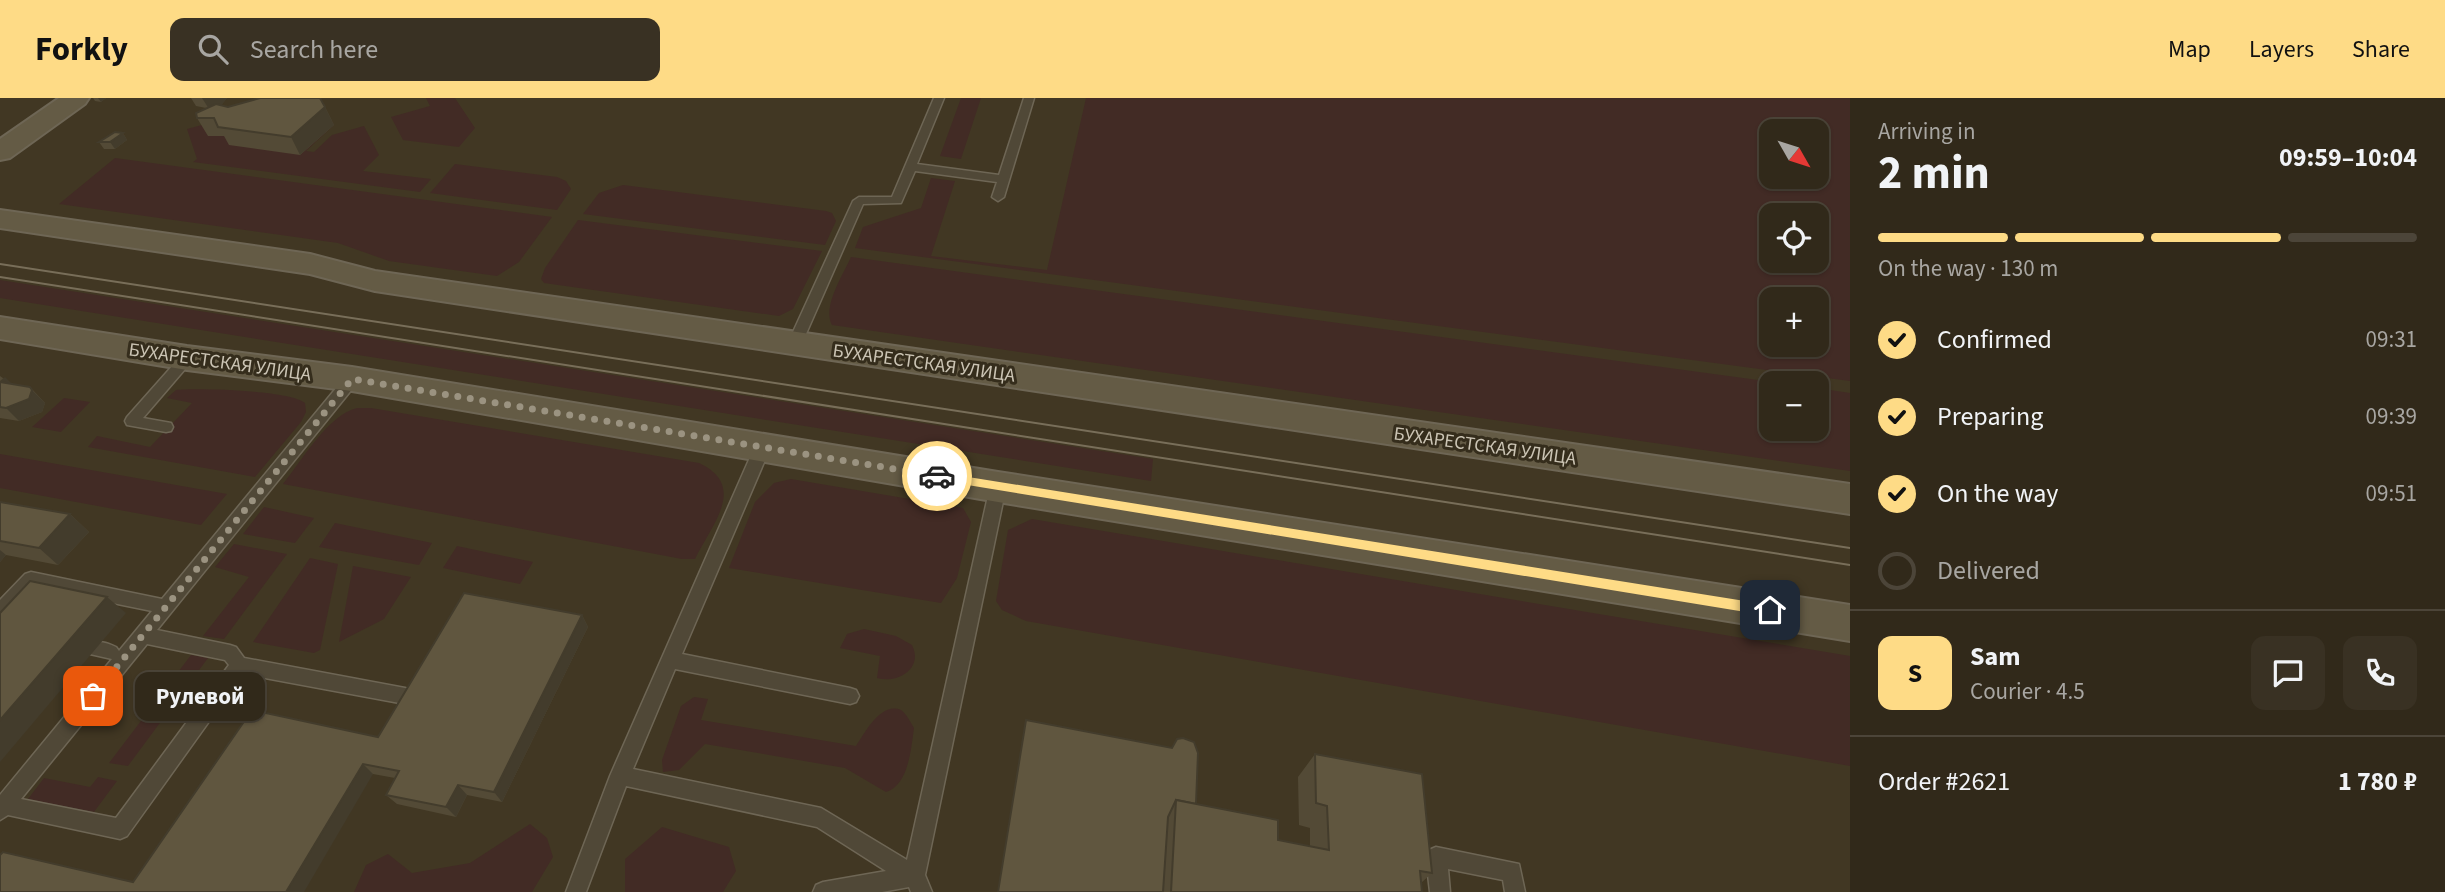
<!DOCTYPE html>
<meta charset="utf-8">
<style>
:root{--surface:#31291a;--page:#393123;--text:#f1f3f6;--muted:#a8a6a2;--line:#4c4539;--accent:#fedb86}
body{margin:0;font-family:"Source Sans 3",sans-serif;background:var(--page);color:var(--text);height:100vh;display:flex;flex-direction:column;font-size:26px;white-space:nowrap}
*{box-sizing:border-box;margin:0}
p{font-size:23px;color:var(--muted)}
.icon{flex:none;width:38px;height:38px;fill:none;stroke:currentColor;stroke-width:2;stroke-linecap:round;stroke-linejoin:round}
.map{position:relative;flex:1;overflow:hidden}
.sheet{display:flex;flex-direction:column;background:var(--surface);width:595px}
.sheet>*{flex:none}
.needle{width:46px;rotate:129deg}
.buttons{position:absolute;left:1759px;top:21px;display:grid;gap:14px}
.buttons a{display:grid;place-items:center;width:70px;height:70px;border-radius:14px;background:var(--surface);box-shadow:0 2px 5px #0004,0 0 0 2px var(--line);font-size:35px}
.pin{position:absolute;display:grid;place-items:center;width:60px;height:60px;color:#fff;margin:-30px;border-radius:14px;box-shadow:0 4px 10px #0006}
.courier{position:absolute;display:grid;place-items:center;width:70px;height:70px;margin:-35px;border:5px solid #fedb86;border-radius:50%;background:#fff;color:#222;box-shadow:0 2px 9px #0007}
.bubble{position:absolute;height:49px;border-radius:14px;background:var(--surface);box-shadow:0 2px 5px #0004,0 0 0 2px var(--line);font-size:23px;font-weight:700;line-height:49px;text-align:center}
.summary em{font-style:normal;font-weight:700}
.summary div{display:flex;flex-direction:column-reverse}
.summary{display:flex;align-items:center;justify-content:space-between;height:119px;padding:0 28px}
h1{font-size:46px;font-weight:700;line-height:52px}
.bar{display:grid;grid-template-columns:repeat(4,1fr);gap:10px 7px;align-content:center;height:84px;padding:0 28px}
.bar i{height:9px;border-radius:5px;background:var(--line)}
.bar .current{background:var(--accent)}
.bar p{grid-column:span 4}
.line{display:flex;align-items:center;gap:18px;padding:0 28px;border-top:2px solid var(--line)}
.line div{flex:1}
.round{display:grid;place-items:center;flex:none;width:74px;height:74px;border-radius:14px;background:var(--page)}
ol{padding:0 28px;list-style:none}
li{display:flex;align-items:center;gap:21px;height:77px}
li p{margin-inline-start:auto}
li .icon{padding:7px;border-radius:50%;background:var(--accent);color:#111;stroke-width:4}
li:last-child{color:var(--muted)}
li i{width:38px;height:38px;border:4px solid var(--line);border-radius:50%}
header{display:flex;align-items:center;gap:42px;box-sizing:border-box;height:98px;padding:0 35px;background:var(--accent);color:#111}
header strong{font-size:33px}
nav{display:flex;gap:38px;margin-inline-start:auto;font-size:24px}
.search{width:490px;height:63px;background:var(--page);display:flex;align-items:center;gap:18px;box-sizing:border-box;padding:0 24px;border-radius:14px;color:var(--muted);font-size:26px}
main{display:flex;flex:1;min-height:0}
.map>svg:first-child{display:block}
</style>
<header>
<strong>Forkly</strong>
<div class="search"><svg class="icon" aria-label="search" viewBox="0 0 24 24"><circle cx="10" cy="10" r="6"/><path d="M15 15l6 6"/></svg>Search here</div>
<nav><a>Map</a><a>Layers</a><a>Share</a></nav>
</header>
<main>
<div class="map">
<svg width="1850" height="794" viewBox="0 0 1850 794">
<rect width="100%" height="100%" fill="#413723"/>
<g fill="#422b25" fill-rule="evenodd">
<path d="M426,0H455L475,30L459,49L403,42L391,19L430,8Z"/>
<path d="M961,0H981L961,61L940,58Z"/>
<path d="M1086,0H1850V283L855,150L863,129L921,110L931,80L955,83L931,158L1047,172ZM1771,33H1816V79H1771ZM1771,117H1816V163H1771ZM1771,201H1816V247H1771Z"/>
<path d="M320,3L334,27L306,53L314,54L332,37L364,28L379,57L363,73L431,81L420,94L193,64L197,61L187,31L258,12Z"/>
<path d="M115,60L552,119L519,164L497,178L389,163L338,145L59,106Z"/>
<path d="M455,66L557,79L566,83L571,91L557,112L430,95Z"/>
<path d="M623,87L826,113L832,115L836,123L825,147L583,116L599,95Z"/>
<path d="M578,122L822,153L793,211L779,218L544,185L541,181L545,170Z"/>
<path d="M851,159L1780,285H1771V331H1816L1817,290L1850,295V373L832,227C822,209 843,177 851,159Z"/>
<path d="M0,182L1153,361L1151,383L0,200Z"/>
<path d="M176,292C198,290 290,292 305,305L306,314L301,324L255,379L88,349L97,338L150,349L192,305L167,300Z"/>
<path d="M64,300L90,304L61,334L32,329Z"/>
<path d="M357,310H371L699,365C748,388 712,426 695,461H682L283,386C302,362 328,317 357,310Z"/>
<path d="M0,356L227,396L201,427L0,390Z"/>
<path d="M791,381L963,410L971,424L957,480L941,505L729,470L755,404L774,385Z"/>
<path d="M264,409L314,420L295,445L243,436Z"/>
<path d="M1032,421L1850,558V668L1026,523L1002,512L996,503L1008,432Z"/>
<path d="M335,425L432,445L419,467L319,449Z"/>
<path d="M234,446L287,456L224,541L203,538L249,479L215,469Z"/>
<path d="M457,448L533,464L520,486L443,470Z"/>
<path d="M310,460L338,466L320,552L314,555L253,544Z"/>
<path d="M353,468L411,479L384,521L339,544Z"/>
<path d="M864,531L896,538L912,547C924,571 897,586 877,580L880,558L840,550L847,536Z"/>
<path d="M191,557L208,560L128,668L109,665Z"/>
<path d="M694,599L708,601L701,622L856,648C864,636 881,603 901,612C906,615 911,625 914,630C911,650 909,687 886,694L845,670L705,646L679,672L663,674L662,662L681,608Z"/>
<path d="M98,679L117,683L94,714L28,701L44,680L90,689Z"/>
<path d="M530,726L547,740L553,759L532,794H354L366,767L388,756L412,775L470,765Z"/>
<path d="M662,729L729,749L736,773L723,794H625V761Z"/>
</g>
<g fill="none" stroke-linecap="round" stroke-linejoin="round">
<defs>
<g id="lane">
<path d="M934,0H944L917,66L999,77L1024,0H1034L1004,99L998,103L992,99L997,84L915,73L901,105L863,106L802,245L795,250L790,248L788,245L853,103L859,99H892Z"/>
<path d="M187,255L194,260L192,263L143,320L171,325L173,329L171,333L166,334L127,327L125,323L127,319L182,257Z"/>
<path d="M352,276L359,281L357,285L157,532L230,547L236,549L244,560L405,590L411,592L414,598L411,604L405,606L243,576L127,738L120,741L8,717L0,722V697L112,561L90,556L87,551L90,546C99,542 107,545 116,549L119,553L152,513L34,489L6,519L0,521V502L25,476L31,474L162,501L347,277ZM147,546L225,562L229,567L116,720L21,701Z"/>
<path d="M763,342L771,348L682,556L850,590L856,592L859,598L856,604L850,606L675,571L633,671L821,710L907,762L990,389L992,385H1004L1006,389L925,777L932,794H911L909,789L882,794H813L816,787L823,784L886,773L817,729L626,688L586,794H566L610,678L755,348Z"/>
<path d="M1436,749L1519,766L1525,794H1505L1503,782L1448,771L1450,794H1430L1426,759L1429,752Z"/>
</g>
<g id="secondary">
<path d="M59,0H89L85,6L10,60L0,62V41Z"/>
<path d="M0,112L310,156L375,173L1850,386V416L375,193L310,176L0,130Z"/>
<path d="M0,219L187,248L352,269L998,374L1850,507V543L998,404L352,293L187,272L0,241Z"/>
</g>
</defs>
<use href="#lane" stroke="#6e6655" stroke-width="3"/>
<use href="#secondary" stroke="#6e6655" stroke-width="4"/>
<use href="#lane" fill="#504837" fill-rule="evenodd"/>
<use href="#secondary" fill="#645b45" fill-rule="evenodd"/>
<g stroke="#786e59" stroke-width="2">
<path d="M0,166L1850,450"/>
<path d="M0,179L1850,467"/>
</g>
</g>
<g fill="#534a36">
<path d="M93,0H106L101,4L95,3Z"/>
<path d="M191,0H227L221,7L228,9H325L334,27L300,57L229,47L224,38H208L197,20L206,10L196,8Z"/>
<path d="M123,35L127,42L115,51H104L99,44Z"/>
<path d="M0,278L11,286L30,289L45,305L42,314L19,323L0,320Z"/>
<path d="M0,404L70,416L89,434L58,467L6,457L0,464Z"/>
<path d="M582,517L588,529L502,704L467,697L456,719L397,706L386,697L395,680L373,676L133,784Z"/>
<path d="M1026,622L1196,706L1278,742L1310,748V730L1299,727L1298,679L1315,656L1432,775L1421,785L1422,794H998Z"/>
</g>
<g fill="#433c2c">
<path d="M98,0H106L101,4Z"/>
<path d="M202,0H227L221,8L209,11Z"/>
<path d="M325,9L334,27L300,57L291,39Z"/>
<path d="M123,35L127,42L115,51L110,44Z"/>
<path d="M5,279L18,292L0,283Z"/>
<path d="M32,292L45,305L42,314L19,323L6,310Z"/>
<path d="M70,416L89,434L58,467L39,450Z"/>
<path d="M0,452L6,457L0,464Z"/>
<path d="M107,499L126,515L0,664V622Z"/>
<path d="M582,517L588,529L502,704L494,694Z"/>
<path d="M363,666L373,676L304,794H286Z"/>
<path d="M458,687L467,697L456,719L446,709Z"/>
</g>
<g fill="#60563f" stroke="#433c2c" stroke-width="2">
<path d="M260,0H320L325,9L291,39L218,29L214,20H197L196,15L216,6L228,9Z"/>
<path d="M115,34L123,35L110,44H99Z"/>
<path d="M0,284L30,289L32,292L29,301L6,310L0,309Z"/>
<path d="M0,404L70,416L39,450L0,443Z"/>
<path d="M30,483L107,499L0,622V515Z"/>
<path d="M464,495L582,517L494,694L458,687L446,709L386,697L399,673L363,666L286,794H0V757L3,754L133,784L252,612L378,639Z"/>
<path d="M1026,622L1172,650L1177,641L1183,640L1194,644L1198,655L1196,706L1176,702L1168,719L1163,794H998Z"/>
<path d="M1315,656L1422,676L1432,775L1420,773L1422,794H1171L1176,702L1278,722V742L1329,752L1327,708L1316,705Z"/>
</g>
<path fill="#fedb86" d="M937,374L1770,507L1776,512L1770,518L937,382L932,378Z"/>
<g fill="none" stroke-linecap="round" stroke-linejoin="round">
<path stroke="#9b9381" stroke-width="7" stroke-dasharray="0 12.6" d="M93,598L352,281L937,378"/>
</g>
<g text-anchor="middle" stroke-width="6" stroke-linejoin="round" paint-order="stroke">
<g font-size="19" fill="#cbc4b4" stroke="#352d1c">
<text transform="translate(220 263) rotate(8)" y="7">БУХАРЕСТСКАЯ УЛИЦА</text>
<text transform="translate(924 264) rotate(8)" y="7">БУХАРЕСТСКАЯ УЛИЦА</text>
<text transform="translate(1485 347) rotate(8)" y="7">БУХАРЕСТСКАЯ УЛИЦА</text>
</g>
</g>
</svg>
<div class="buttons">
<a><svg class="needle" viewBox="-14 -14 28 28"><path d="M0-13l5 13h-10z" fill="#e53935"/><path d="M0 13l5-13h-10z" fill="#a8a6a2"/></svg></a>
<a><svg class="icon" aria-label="locate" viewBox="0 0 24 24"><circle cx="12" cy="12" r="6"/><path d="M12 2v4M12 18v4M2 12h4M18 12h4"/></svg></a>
<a>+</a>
<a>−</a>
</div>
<div class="pin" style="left:93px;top:598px;background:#ea580c"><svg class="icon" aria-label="bag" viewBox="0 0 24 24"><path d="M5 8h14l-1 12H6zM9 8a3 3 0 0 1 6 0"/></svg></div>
<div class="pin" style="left:1770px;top:512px;background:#1f2937"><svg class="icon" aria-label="home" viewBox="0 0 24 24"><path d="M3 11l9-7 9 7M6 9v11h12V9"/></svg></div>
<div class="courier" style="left:937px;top:378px"><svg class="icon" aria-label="car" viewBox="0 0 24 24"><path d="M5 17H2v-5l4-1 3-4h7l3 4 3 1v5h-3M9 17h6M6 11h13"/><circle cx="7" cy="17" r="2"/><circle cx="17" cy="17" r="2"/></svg></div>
<div class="bubble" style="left:135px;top:574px;width:130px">Рулевой</div>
</div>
<section class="sheet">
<div class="summary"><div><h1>2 min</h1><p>Arriving in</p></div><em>09:59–10:04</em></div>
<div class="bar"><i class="current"></i><i class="current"></i><i class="current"></i><i></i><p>On the way · 130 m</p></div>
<ol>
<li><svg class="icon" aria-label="check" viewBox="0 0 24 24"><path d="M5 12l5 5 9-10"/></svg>Confirmed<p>09:31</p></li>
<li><svg class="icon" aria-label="check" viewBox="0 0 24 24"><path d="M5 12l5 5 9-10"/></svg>Preparing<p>09:39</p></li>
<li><svg class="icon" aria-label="check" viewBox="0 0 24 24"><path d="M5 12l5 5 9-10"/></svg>On the way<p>09:51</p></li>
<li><i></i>Delivered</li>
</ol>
<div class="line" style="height:126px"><b class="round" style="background:var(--accent);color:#111">S</b><div><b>Sam</b><p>Courier · 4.5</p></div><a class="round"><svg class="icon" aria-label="chat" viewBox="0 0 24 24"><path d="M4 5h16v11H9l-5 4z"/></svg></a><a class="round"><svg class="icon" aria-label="phone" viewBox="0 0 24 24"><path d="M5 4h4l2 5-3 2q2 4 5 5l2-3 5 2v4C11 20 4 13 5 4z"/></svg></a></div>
<div class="line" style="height:91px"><div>Order #2621</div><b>1 780 ₽</b></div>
</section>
</main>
